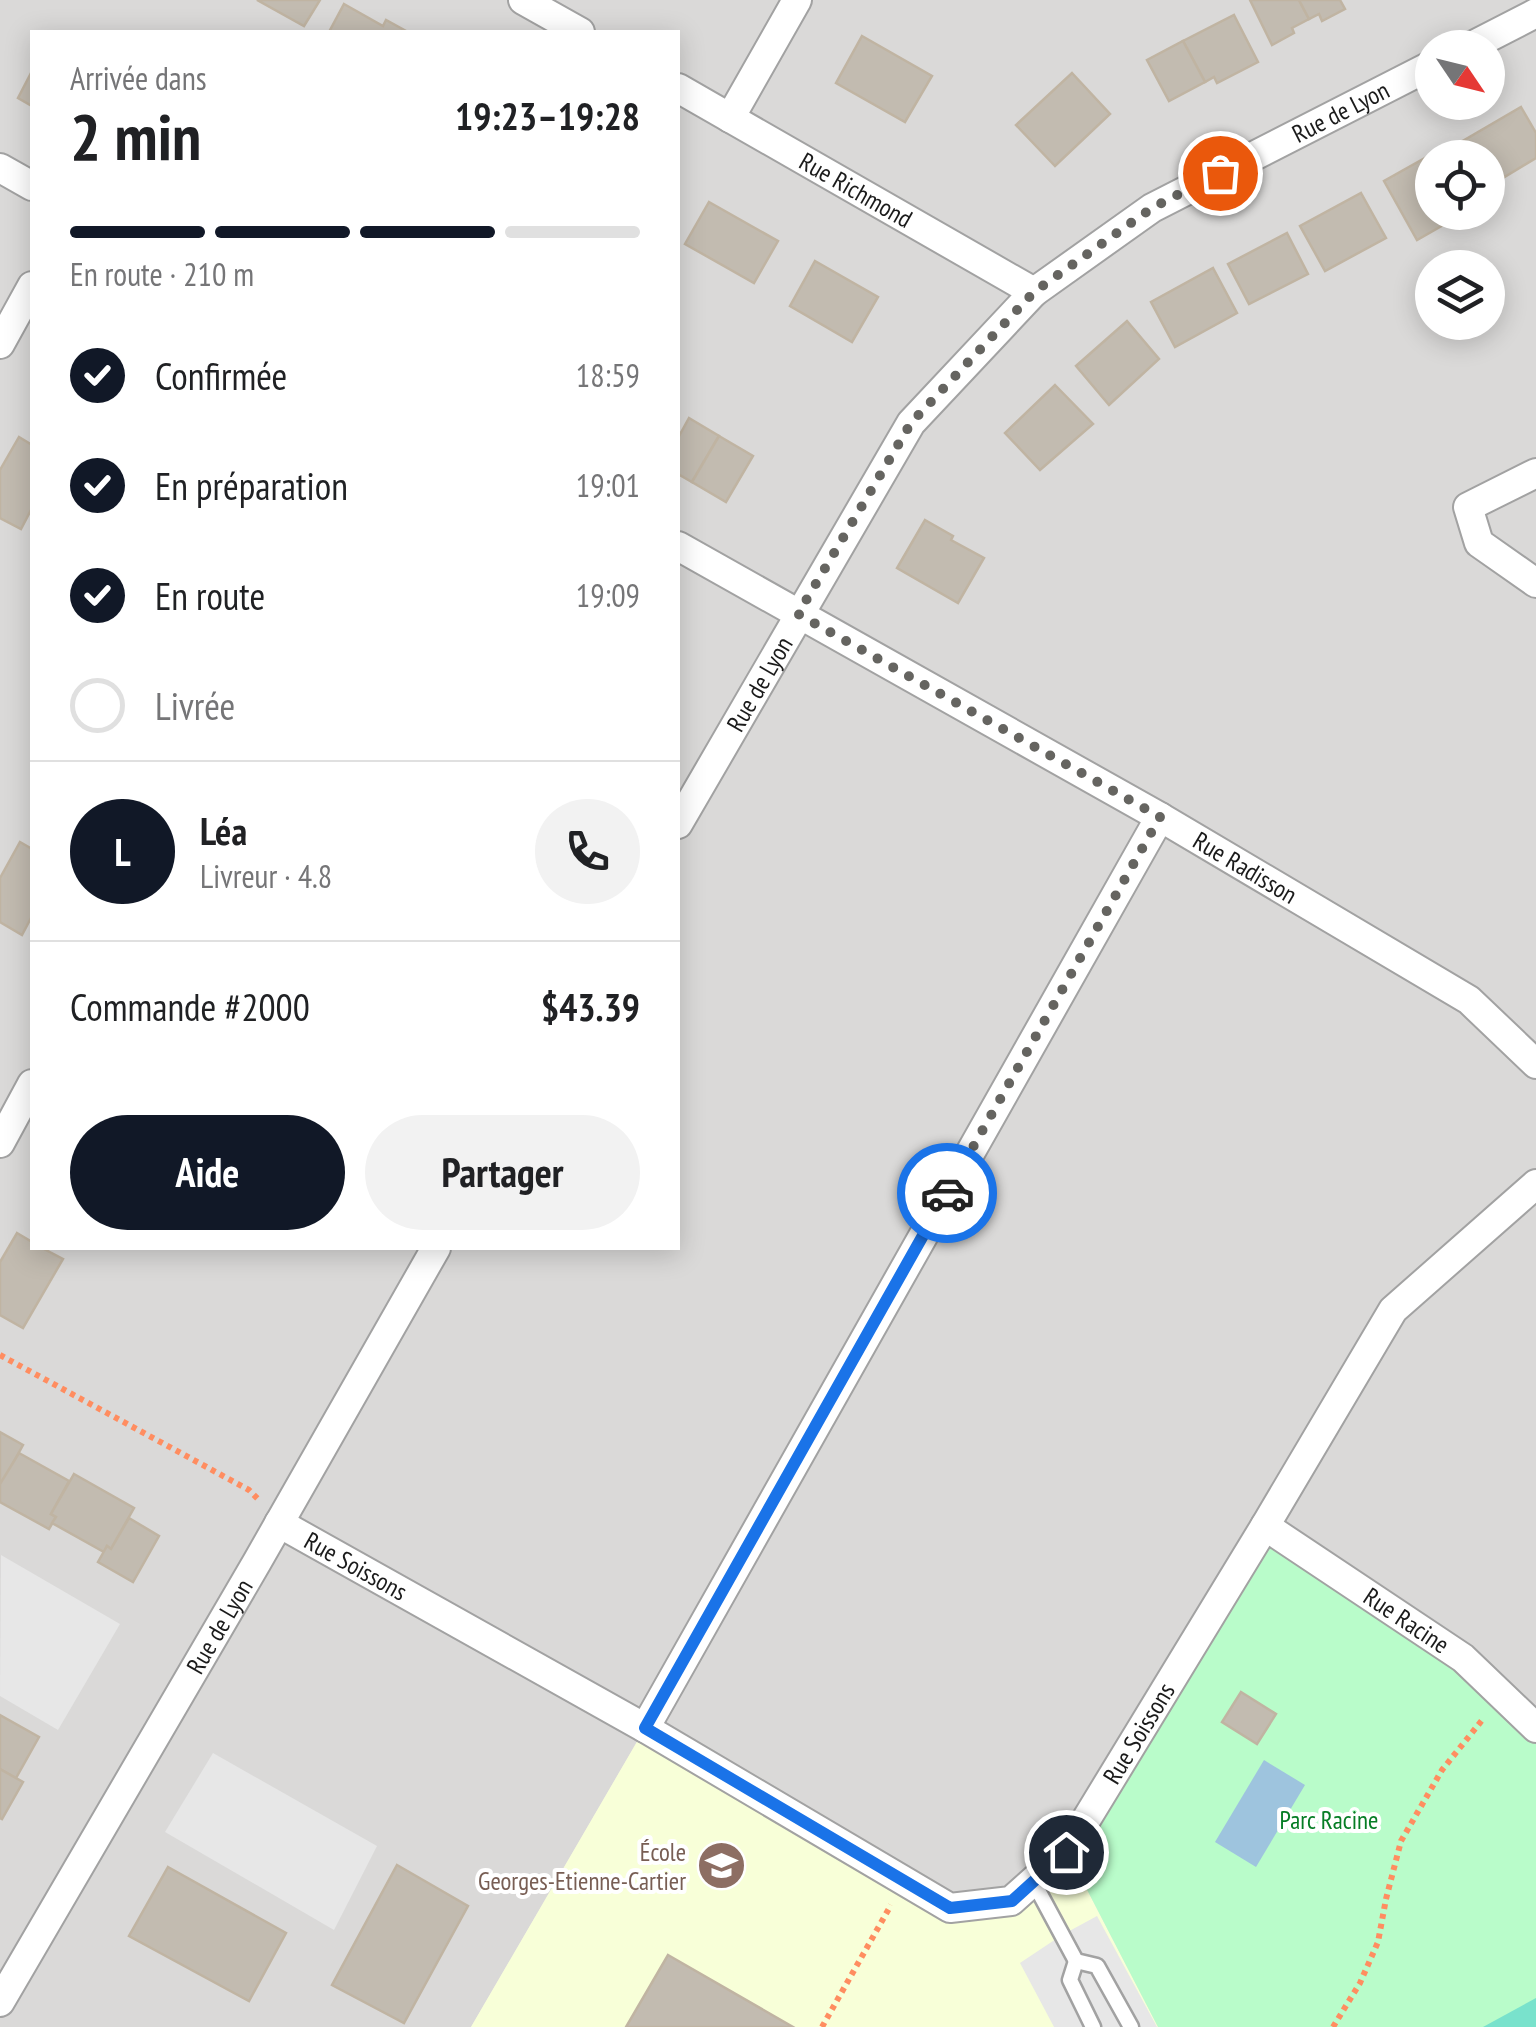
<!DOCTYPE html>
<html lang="fr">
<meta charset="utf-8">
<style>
:root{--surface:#fff;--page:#f2f2f2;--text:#202124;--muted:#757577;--line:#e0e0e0;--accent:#111827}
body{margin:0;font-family:"PT Sans Narrow",sans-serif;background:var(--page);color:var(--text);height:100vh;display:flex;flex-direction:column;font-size:38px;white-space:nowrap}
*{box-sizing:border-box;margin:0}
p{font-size:32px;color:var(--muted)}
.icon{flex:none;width:55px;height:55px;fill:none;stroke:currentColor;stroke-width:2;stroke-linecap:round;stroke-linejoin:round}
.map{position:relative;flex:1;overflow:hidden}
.side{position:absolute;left:30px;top:30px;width:650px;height:1220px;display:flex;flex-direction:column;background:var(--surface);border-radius:0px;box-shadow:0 5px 25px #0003}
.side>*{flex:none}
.needle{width:65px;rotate:125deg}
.fabs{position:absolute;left:1415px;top:30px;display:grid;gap:20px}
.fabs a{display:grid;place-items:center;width:90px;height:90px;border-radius:50%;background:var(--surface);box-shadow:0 5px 25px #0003;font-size:50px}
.pin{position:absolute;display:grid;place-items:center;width:85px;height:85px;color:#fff;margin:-42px;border:5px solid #fff;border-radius:50%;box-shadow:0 2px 10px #0007}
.courier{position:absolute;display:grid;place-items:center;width:100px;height:100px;margin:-50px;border:8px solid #1a73e8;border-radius:50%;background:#fff;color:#222;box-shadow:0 2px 12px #0007}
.overview em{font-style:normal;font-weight:700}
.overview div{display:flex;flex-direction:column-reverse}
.overview{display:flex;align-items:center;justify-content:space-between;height:170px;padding:0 40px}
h1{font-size:65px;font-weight:700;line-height:75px}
.bar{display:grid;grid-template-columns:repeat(4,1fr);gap:15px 10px;align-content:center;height:120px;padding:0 40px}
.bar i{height:12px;border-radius:8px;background:var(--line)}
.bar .selected{background:var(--accent)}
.bar p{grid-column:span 4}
.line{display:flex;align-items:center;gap:25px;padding:0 40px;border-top:2px solid var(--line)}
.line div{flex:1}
.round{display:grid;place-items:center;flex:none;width:105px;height:105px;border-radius:52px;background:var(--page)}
ol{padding:0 40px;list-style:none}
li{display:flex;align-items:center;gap:30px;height:110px}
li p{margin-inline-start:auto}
li .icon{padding:10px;border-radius:50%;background:var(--accent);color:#fff;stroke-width:4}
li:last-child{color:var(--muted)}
li i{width:55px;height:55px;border:5px solid var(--line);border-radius:50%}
.primary-button{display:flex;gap:20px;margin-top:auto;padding:20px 40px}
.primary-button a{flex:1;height:115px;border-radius:60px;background:var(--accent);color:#fff;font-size:40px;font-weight:700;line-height:115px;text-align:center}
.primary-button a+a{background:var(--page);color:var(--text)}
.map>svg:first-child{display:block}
</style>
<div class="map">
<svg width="1536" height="2027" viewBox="0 0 1536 2027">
<rect width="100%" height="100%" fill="#eeece0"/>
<path fill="#dad9d8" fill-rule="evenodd" d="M0,0H1536V1728L1067,1851L1011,1901L950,1908L645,1728L471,2027H0ZM32,32H678V1248H32ZM1432,48H1488V102H1432ZM1432,158H1488V212H1432ZM1432,268H1488V322H1432Z"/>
<path fill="#f8ffd8" d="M645,1728L950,1908L1011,1901L1067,1851L1158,2027H471Z"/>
<path fill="#b9fcca" d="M1265,1526L1536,1728V2027H1158L1067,1851Z"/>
<path fill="#79e2cc" d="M1536,1998V2027H1483Z"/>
<g fill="#e7e7e7">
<path d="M1,1555L120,1624L58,1730L0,1696Z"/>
<path d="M213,1753L377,1846L334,1930L165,1832Z"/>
<path d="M1097,1916L1157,2027H1054L1020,1963L1062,1935Z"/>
</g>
<path fill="#9ec4de" d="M1264,1760L1305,1785L1256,1867L1215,1842Z"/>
<g fill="#c2bbb0" stroke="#c0b4a2" stroke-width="2.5">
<path d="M257,0H320L304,26Z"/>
<path d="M1250,0H1299L1309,19L1292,28L1294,33L1272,45Z"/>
<path d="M1299,0H1340L1345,9L1322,21L1319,14L1309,19Z"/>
<path d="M344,4L383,26L386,20L408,32H329Z"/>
<path d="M1234,15L1258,62L1217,83L1214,77L1205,82L1183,41Z"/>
<path d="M862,36L932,76L905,122L836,83Z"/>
<path d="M1183,41L1205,82L1169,101L1147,60Z"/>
<path d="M32,71V106L18,98Z"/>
<path d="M1072,73L1110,114L1055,166L1016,125Z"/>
<path d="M1521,107L1536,133V158L1488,187V158H1470L1461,142Z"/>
<path d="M1441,149L1445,158H1432V212H1466L1417,240L1384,181Z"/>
<path d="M1361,193L1386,238L1325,271L1300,226Z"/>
<path d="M709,202L778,241L754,283L685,244Z"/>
<path d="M1287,233L1308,274L1249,304L1228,264Z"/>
<path d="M815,261L878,297L852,342L790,306Z"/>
<path d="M1213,268L1237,313L1175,347L1151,302Z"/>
<path d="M1127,321L1159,359L1109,405L1076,366Z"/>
<path d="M1055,385L1093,424L1040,470L1005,433Z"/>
<path d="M689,418L719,436L692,482L678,474V438Z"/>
<path d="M719,436L753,456L726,502L692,482Z"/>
<path d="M19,437L32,445V508L21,529L0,518V470Z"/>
<path d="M925,520L953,536L951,540L984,558L958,603L897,568Z"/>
<path d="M20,842L32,849V916L22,935L0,922V878Z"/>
<path d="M17,1233L32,1242V1248H42L63,1259L23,1328L0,1315V1262Z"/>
<path d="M0,1432L23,1445L1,1485L0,1484Z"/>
<path d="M19,1453L69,1481L51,1514L56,1517L49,1529L0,1502V1484Z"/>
<path d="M74,1474L134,1508L111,1549L107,1546L104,1552L52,1523L56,1517L51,1514Z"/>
<path d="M129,1518L159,1536L133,1582L98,1562L107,1546L111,1549Z"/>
<path d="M1241,1692L1276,1714L1257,1744L1222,1722Z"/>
<path d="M0,1715L39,1737L16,1778L0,1769Z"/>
<path d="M0,1769L23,1782L2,1819L0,1818Z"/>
<path d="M397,1865L468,1906L404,2023L332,1985Z"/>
<path d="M168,1867L286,1933L249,2001L129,1936Z"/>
<path d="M668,1955L793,2027H626Z"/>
</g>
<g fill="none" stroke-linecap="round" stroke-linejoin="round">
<defs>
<g id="lane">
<path d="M1033,1881L1076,1961L1097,1966L1131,2027"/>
<path d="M1076,1961L1070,1980L1093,2027"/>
</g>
<g id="street">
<path d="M523,0L580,32"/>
<path d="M1468,48L1536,13"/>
<path id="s1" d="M678,88L1034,292"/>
<path d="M730,118L797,0"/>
<path d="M0,168L32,186"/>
<path d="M0,344L32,286"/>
<path d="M1536,473L1468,507L1479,543L1536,583"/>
<path id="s2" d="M678,546L1160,817L1469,1000L1536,1064"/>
<path id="s3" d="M678,824L911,423L1034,292L1152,208L1432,65"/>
<path d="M0,1143L32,1084"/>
<path id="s4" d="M279,1523L645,1728L950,1908L1011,1901L1067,1851L1265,1526L1393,1310L1536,1184"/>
<path id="s5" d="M1265,1526L1463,1658L1536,1728"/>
<path d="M645,1728L1160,817"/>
<path id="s6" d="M0,2002L257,1562L436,1248"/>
</g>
</defs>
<use href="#lane" stroke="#a2a2a2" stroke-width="19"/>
<use href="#street" stroke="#a2a2a2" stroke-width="32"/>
<g stroke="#ff8d60" stroke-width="6" stroke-dasharray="5 5" stroke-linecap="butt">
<path d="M0,1355L249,1490L259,1500"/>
<path d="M822,2027L891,1905"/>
<path d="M1333,2027L1360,1983L1378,1942L1386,1899L1401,1841L1442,1770L1483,1719"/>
</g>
<use href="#lane" stroke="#fff" stroke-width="14"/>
<use href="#street" stroke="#fff" stroke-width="28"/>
</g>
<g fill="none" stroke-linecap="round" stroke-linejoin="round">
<path stroke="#656460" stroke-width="10" stroke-dasharray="0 18" d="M947,1193L1160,817L798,614L911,423L1034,292L1152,208L1220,173"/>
<path stroke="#1a73e8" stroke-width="12" d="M947,1193L645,1728L950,1908L1012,1901L1066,1852"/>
</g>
<defs>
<symbol id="school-disc" viewBox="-11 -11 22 22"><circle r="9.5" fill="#8d6e63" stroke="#fff"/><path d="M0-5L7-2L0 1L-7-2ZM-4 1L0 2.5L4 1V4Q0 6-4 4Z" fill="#fff"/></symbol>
</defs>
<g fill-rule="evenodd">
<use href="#school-disc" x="694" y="1838" width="55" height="55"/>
</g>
<g text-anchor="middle" stroke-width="8" stroke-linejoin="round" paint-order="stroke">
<g font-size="25" fill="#1b1b1b" stroke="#fff">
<text dy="9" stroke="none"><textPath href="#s3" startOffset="1000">Rue de Lyon</textPath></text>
<text dy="9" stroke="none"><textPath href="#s1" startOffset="205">Rue Richmond</textPath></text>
<text dy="9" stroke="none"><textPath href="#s3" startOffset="162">Rue de Lyon</textPath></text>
<text dy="9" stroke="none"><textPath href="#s2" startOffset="652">Rue Radisson</textPath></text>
<text dy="9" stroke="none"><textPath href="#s4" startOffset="88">Rue Soissons</textPath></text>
<text dy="9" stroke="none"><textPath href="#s5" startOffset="170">Rue Racine</textPath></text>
<text dy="9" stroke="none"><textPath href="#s6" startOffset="435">Rue de Lyon</textPath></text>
<text dy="9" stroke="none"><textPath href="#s4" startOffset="1048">Rue Soissons</textPath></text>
</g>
<g font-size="25" fill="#067d25" stroke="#fff">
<text x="1329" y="1829">Parc Racine</text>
</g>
<g font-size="25" fill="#785e54" stroke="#fff" text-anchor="end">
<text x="686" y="1861">École<tspan x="686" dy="29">Georges-Etienne-Cartier</tspan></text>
</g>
</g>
</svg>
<div class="fabs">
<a><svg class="needle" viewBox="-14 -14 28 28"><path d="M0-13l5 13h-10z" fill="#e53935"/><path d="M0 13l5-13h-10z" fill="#757577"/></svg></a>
<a><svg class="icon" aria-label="locate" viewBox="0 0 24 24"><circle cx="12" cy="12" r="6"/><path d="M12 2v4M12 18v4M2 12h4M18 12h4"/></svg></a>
<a><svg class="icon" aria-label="layers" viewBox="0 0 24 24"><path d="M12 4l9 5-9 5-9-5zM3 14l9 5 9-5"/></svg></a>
</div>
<div class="pin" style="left:1220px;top:173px;background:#ea580c"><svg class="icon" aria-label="bag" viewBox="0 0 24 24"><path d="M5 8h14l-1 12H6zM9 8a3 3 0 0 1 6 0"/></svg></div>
<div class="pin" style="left:1066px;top:1852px;background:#1f2937"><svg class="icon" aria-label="home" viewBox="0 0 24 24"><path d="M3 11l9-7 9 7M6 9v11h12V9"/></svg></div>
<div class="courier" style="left:947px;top:1193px"><svg class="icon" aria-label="car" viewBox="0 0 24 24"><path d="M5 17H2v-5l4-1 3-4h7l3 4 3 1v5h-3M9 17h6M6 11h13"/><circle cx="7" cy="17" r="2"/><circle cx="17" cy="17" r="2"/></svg></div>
<section class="side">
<div class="overview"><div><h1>2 min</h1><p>Arrivée dans</p></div><em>19:23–19:28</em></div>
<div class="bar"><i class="selected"></i><i class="selected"></i><i class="selected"></i><i></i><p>En route · 210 m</p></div>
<ol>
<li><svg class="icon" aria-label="check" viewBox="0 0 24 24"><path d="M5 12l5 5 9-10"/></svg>Confirmée<p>18:59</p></li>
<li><svg class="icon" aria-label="check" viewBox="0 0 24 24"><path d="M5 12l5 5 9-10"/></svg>En préparation<p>19:01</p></li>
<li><svg class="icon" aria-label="check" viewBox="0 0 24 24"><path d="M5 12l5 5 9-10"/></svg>En route<p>19:09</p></li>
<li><i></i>Livrée</li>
</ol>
<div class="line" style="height:180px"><b class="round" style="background:var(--accent);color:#fff">L</b><div><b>Léa</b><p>Livreur · 4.8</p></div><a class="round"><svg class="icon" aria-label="phone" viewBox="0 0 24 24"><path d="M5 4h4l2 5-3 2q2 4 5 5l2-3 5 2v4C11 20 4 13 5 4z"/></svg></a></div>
<div class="line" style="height:130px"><div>Commande #2000</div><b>$43.39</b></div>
<div class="primary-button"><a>Aide</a><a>Partager</a></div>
</section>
</div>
